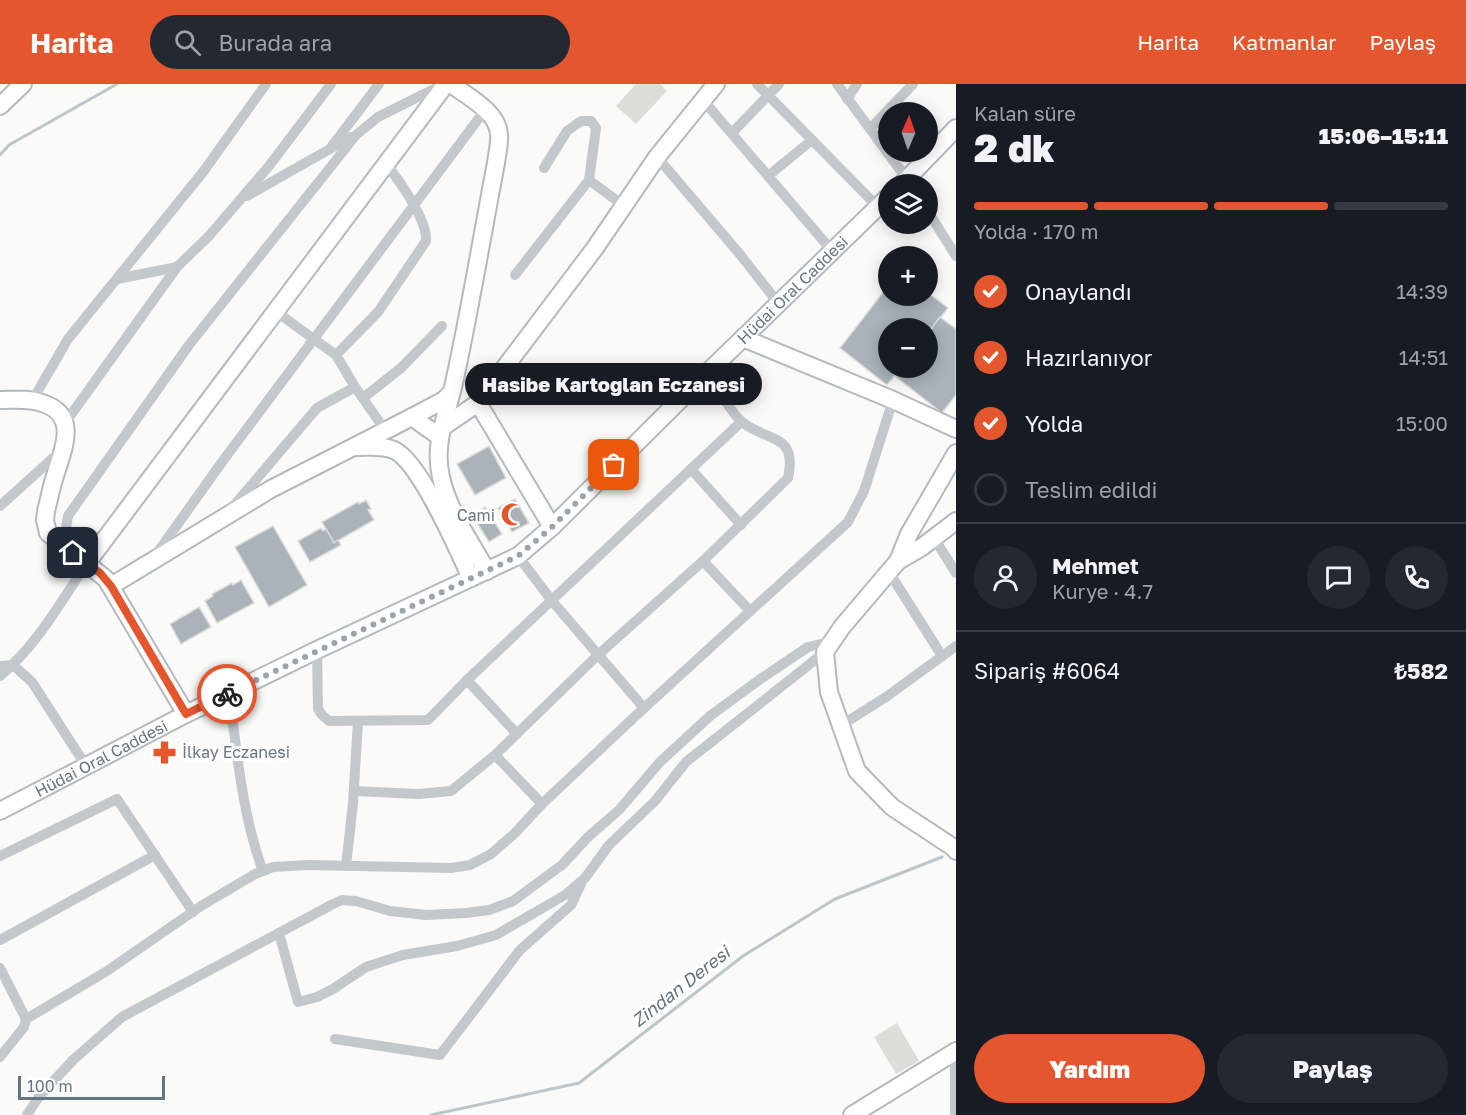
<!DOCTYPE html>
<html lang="tr">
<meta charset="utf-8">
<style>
:root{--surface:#171b24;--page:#242831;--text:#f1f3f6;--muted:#9ea1a6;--line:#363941;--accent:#e4572e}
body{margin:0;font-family:"Golos Text",sans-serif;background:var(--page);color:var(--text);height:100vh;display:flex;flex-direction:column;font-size:22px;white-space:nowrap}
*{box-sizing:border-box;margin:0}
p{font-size:20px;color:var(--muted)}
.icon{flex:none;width:33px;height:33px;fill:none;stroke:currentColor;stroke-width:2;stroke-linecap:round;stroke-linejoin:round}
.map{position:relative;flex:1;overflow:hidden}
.sheet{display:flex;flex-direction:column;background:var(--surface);width:510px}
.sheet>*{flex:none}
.needle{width:39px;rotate:2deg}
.fabs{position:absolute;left:878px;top:18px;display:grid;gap:12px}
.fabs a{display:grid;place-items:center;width:60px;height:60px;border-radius:50%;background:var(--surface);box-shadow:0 3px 15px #0003;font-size:30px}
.scale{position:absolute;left:18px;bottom:15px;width:147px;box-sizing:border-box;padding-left:6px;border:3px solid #657683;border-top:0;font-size:16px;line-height:21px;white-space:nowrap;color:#657683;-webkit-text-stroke:4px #fff;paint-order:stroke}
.pin{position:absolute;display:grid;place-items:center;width:51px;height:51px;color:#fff;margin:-26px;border-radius:12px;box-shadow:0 3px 9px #0006}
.courier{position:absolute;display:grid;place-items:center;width:60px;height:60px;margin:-30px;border:4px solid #e4572e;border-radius:50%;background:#fff;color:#222;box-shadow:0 2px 8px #0007}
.bubble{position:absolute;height:42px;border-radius:21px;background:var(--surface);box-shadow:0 3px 15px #0003;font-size:20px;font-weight:800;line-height:42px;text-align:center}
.summary em{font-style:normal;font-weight:800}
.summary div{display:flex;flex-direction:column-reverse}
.summary{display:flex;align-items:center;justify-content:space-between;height:102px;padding:0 18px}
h1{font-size:39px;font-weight:800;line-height:45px}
.bar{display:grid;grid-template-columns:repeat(4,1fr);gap:9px 6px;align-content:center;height:72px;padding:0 18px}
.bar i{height:8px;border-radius:4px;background:var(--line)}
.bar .selected{background:var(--accent)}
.bar p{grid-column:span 4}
.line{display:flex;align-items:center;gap:15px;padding:0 18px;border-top:2px solid var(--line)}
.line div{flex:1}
.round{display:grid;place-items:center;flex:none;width:63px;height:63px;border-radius:32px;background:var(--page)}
ol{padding:0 18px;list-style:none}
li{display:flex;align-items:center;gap:18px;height:66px}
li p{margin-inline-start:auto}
li .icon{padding:6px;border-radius:50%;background:var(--accent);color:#fff;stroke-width:4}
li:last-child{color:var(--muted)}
li i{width:33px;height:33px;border:3px solid var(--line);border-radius:50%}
.primary-button{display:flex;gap:12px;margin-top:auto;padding:12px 18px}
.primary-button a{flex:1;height:69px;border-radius:36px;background:var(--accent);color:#fff;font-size:24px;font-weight:800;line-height:69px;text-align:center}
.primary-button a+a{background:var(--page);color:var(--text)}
header{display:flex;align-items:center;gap:36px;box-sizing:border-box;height:84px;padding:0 30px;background:var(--accent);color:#fff}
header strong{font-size:28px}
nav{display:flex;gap:33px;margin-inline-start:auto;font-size:21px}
.search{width:420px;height:54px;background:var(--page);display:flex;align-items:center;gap:15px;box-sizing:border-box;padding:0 21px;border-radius:33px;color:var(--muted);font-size:22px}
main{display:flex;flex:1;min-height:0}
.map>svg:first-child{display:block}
</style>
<header>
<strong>Harita</strong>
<div class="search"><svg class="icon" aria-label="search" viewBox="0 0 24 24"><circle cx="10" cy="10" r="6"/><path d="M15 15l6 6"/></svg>Burada ara</div>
<nav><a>Harita</a><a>Katmanlar</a><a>Paylaş</a></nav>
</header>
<main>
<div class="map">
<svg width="956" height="1031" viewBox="0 0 956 1031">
<rect width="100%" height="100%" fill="#fafaf8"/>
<g fill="#dadfd7">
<path d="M636,0H660L667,7L636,40L616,22Z"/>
<path d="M897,939L919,977L896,990L874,953Z"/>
</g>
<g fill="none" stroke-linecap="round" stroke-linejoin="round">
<g stroke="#bbc7cb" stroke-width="3">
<path d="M0,71L9,61L117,0"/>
<path d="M431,1031L579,999L743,872L835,815L942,773"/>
</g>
</g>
<g fill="#aab3b9" stroke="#dcdcda" stroke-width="1.5">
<path d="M888,202V212H927V208L948,224L927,250V244H888V284H901L887,301L840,264Z"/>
<path d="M940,233L956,245V311L942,329L895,292L901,284H927V250Z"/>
<path d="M489,362L506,394L475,411L457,380Z"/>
<path d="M515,415L529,439L512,448L498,424Z"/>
<path d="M366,416L371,425L368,426L374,436L334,459L322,438L358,418L359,420Z"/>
<path d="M485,423L502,450L489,458L472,431Z"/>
<path d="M273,442L307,501L269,523L235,463Z"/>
<path d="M321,444L323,447L326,445L334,459L338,456L341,461L310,478L298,457Z"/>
<path d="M241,496L254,519L217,539L205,517L213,512L212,510L232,499L233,501Z"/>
<path d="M199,523L211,543L181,560L170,540Z"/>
</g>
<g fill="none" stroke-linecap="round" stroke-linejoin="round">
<defs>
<g id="secondary">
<path d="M451,0C467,12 498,28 499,50C500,59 497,70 496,79C482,152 470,226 454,299C447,330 433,360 441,393C447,424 471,459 487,487"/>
<path d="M0,22L23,0"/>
<path d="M902,100L956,44"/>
<path d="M743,254L893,316L956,345"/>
<path d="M0,316C14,316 29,314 42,319C81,331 62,368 54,395C51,405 49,416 46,427L45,436L48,449L106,495L186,630"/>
<path d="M412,333L440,353"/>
<path d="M440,345L478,319"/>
<path d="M357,363C369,363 382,361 394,366C420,378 458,466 471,494"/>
<path d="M956,369L909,450L898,477L842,543L825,568L829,608L857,687L892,723L954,764L956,767"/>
<path d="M552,443L478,319L595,164L657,73L716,0"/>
<path d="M898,477L922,463L956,437"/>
<path d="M87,479L446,0"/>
<path d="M111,502L271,405L412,333L444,316L450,310"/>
<path id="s1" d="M0,727L186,630L317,566L518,472L552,443L707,289L888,113"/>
<path d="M852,1031L956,967"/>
</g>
</defs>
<use href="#secondary" stroke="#b3babf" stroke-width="20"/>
<g stroke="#c3c8cc" stroke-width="10">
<path d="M757,0L878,123"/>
<path d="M837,0L909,98"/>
<path d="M847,15L857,0"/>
<path d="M703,16L833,168"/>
<path d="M870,45L913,0"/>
<path d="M732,49L779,0"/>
<path d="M332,62L379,0"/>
<path d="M657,73L738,168L779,220"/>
<path d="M544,84L567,47L581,37H591L596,44L589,96L624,122"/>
<path d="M768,92L812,56"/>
<path d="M247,112L351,53"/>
<path d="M927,126L956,172"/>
<path d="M515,191L589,96"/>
<path d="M117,195L177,183"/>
<path d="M275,227L336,271L355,303L385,346"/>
<path d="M336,271L378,228L426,157C428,137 399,96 386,80"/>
<path d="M363,314L401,284L442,242"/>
<path d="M32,317L68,255L203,88L266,0"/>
<path d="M65,339L177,183L209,152L269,82L331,0"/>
<path d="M691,385L741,441"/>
<path d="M0,422L53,374L63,368"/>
<path d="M231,425L317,324L355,303"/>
<path d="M934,454L956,489"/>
<path d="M72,468L66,444L68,432L189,261L356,51L378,33L444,0"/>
<path d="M155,472L222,378L485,26"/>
<path d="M518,472L552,517L644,624"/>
<path d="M703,477L750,527"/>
<path d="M889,488L942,572"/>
<path d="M317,566L318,625L322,631L329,637L428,636L467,596L741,338"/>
<path d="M0,582L13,581L32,598L86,682"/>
<path d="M0,592C37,561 60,519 87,479"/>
<path d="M467,596L517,650"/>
<path d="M229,609C237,668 242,731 263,787"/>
<path d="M840,642L886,613L956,562"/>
<path d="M495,671L542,720"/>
<path d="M354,707L419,710L451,707L495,671L599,570L703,477L788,394C798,349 767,358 742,338C733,331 714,300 707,289"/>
<path d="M0,772L117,715L193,828"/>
<path d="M346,782L353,719L358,637"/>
<path d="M279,849L298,918L317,913L333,905L366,883L403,871L457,862L496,851L565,811L585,794L609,761L655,717L686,678L825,568"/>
<path d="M0,856L155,771"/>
<path d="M0,884L26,935L24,943L0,973"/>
<path d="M26,935L107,887L201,822L255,790L273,783L309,781L451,784L470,781L491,770L514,750L542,720L644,624L848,438L864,407L893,316"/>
<path d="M335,955L440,971L520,866L571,821L581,800"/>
<path d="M27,1031L38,1014L73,976L122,933L333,820L342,816L356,817L390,827L426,831L466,829L489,826L513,817L562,781L588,753L619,726L660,678L710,632L759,596L808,563L833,557"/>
<path d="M955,1031V967"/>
</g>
<use href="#secondary" stroke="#fff" stroke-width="16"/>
</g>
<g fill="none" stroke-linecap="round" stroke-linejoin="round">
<path stroke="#99a4ac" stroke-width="6" stroke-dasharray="0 10.8" d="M227,610L518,472L552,443L614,381"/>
<path stroke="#e4572e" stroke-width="8" d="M73,469L100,489L111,502L186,630L227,610"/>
</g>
<defs>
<symbol id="mosque-bare" viewBox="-9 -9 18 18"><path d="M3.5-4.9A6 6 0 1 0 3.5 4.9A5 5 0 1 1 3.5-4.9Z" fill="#e4572e" stroke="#fff" stroke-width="2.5" paint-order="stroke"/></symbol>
<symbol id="pharmacy-bare" viewBox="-9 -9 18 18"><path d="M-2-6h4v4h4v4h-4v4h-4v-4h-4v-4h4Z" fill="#e4572e" stroke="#fff" stroke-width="2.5" paint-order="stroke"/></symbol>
</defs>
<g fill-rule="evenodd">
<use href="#mosque-bare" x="496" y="414" width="33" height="33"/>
<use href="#pharmacy-bare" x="148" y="652" width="33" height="33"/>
</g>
<g text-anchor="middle" stroke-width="6" stroke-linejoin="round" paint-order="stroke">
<g font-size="16" fill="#657683" stroke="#fff">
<text dy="6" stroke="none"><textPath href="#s1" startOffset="960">Hüdai Oral Caddesi</textPath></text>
<text dy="6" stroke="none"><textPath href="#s1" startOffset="114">Hüdai Oral Caddesi</textPath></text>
</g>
<g font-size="16" fill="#657683" stroke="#fff" text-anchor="end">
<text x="495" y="437">Cami</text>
<text x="182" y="674" text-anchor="start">İlkay Eczanesi</text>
</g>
<g font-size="18" font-style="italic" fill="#60757c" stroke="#fff">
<text transform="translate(681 903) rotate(-38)" y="6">Zindan Deresi</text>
</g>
</g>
</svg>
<div class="fabs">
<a><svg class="needle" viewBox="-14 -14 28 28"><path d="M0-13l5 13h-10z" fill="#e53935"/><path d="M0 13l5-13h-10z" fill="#9ea1a6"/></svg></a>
<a><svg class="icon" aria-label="layers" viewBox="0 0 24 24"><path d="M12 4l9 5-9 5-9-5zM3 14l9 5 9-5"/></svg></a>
<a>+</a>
<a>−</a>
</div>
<div class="scale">100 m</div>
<div class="pin" style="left:614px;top:381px;background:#ea580c"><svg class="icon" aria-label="bag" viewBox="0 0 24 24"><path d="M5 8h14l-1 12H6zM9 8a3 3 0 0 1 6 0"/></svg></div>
<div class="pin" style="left:73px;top:469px;background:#1f2937"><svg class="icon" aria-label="home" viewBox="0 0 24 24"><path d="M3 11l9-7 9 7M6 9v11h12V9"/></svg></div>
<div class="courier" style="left:227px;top:610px"><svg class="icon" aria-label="bike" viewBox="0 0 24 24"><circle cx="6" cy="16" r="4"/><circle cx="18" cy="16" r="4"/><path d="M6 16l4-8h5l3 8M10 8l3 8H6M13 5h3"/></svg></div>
<div class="bubble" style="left:465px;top:279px;width:297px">Hasibe Kartoğlan Eczanesi</div>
</div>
<section class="sheet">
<div class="summary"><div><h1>2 dk</h1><p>Kalan süre</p></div><em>15:06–15:11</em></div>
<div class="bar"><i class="selected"></i><i class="selected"></i><i class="selected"></i><i></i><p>Yolda · 170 m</p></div>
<ol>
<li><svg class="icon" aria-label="check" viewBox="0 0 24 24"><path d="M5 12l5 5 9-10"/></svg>Onaylandı<p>14:39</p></li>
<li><svg class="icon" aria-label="check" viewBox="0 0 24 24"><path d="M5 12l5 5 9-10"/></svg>Hazırlanıyor<p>14:51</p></li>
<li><svg class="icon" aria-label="check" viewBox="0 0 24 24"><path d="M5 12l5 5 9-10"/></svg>Yolda<p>15:00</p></li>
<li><i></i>Teslim edildi</li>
</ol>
<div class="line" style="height:108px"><a class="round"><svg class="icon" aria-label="person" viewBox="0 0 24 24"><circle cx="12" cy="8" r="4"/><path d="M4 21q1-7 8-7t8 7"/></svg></a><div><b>Mehmet</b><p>Kurye · 4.7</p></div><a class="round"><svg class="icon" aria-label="chat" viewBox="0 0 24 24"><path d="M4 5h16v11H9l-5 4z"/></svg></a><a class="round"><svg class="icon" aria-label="phone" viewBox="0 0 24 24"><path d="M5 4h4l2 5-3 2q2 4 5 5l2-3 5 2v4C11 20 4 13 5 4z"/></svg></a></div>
<div class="line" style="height:78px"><div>Sipariş #6064</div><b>₺582</b></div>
<div class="primary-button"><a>Yardım</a><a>Paylaş</a></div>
</section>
</main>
